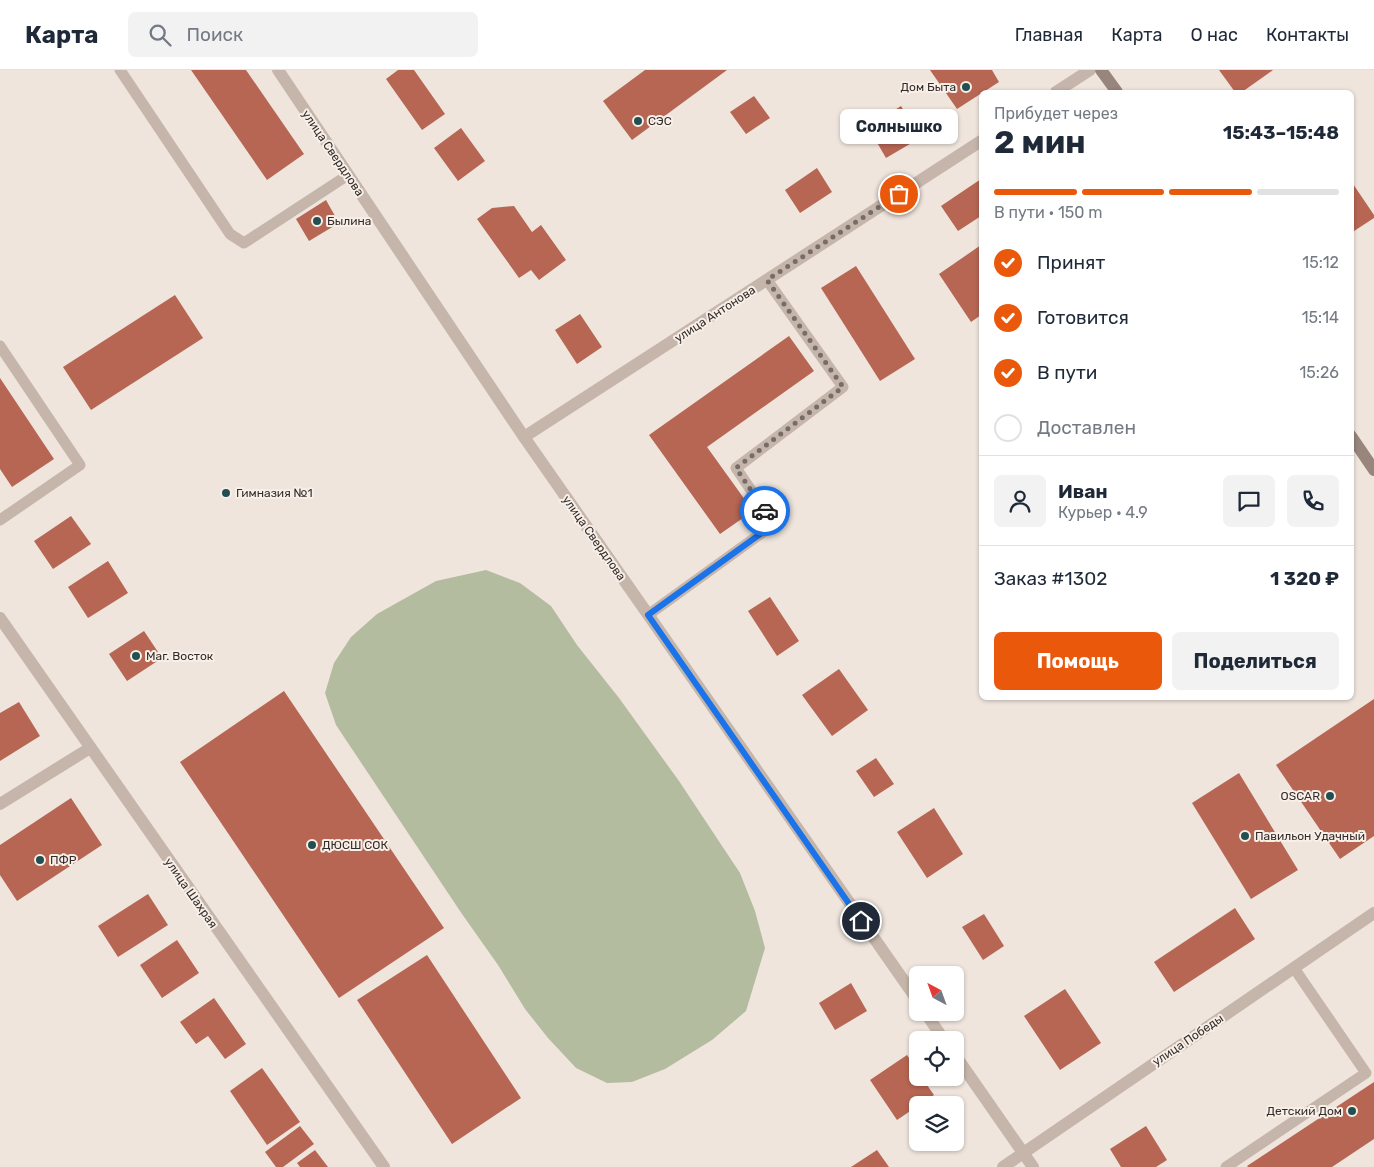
<!DOCTYPE html>
<html lang="ru">
<meta charset="utf-8">
<style>
:root{--surface:#fff;--page:#f2f2f3;--text:#1f2937;--muted:#747a83;--line:#e0e1e3;--accent:#ea580c}
body{margin:0;font-family:Rubik,sans-serif;background:var(--page);color:var(--text);height:100vh;display:flex;flex-direction:column;font-size:19px;white-space:nowrap}
*{box-sizing:border-box;margin:0}
p{font-size:16px;color:var(--muted)}
.icon{flex:none;width:28px;height:28px;fill:none;stroke:currentColor;stroke-width:2;stroke-linecap:round;stroke-linejoin:round}
.map{position:relative;flex:1;overflow:hidden}
.drawer{position:absolute;left:979px;top:20px;width:375px;height:610px;display:flex;flex-direction:column;background:var(--surface);border-radius:8px;box-shadow:0 1px 4px #0004}
.drawer>*{flex:none}
.needle{width:32px;rotate:319deg}
.controls{position:absolute;left:909px;top:896px;display:grid;gap:10px}
.controls a{display:grid;place-items:center;width:55px;height:55px;border-radius:8px;background:var(--surface);box-shadow:0 1px 4px #0004;font-size:25px}
.pin{position:absolute;display:grid;place-items:center;width:42px;height:42px;color:#fff;margin:-21px;border:2px solid #fff;border-radius:50%;box-shadow:0 1px 5px #0007}
.courier{position:absolute;display:grid;place-items:center;width:50px;height:50px;margin:-25px;border:4px solid #1a73e8;border-radius:50%;background:#fff;color:#222;box-shadow:0 1px 6px #0007}
.bubble{position:absolute;height:35px;border-radius:8px;background:var(--surface);box-shadow:0 1px 4px #0004;font-size:16px;font-weight:700;line-height:35px;text-align:center}
.head em{font-style:normal;font-weight:700}
.head div{display:flex;flex-direction:column-reverse}
.head{display:flex;align-items:center;justify-content:space-between;height:85px;padding:0 15px}
h1{font-size:32px;font-weight:700;line-height:38px}
.bar{display:grid;grid-template-columns:repeat(4,1fr);gap:8px 5px;align-content:center;height:60px;padding:0 15px}
.bar i{height:6px;border-radius:4px;background:var(--line)}
.bar .active{background:var(--accent)}
.bar p{grid-column:span 4}
.line{display:flex;align-items:center;gap:12px;padding:0 15px;border-top:1px solid var(--line)}
.line div{flex:1}
.round{display:grid;place-items:center;flex:none;width:52px;height:52px;border-radius:8px;background:var(--page)}
ol{padding:0 15px;list-style:none}
li{display:flex;align-items:center;gap:15px;height:55px}
li p{margin-inline-start:auto}
li .icon{padding:5px;border-radius:50%;background:var(--accent);color:#fff;stroke-width:4}
li:last-child{color:var(--muted)}
li i{width:28px;height:28px;border:2px solid var(--line);border-radius:50%}
.action{display:flex;gap:10px;margin-top:auto;padding:10px 15px}
.action a{flex:1;height:58px;border-radius:8px;background:var(--accent);color:#fff;font-size:20px;font-weight:700;line-height:58px;text-align:center}
.action a+a{background:var(--page);color:var(--text)}
header{display:flex;align-items:center;gap:30px;box-sizing:border-box;height:70px;padding:0 25px;background:var(--surface);border-bottom:1px solid var(--line)}
header strong{font-size:24px}
nav{display:flex;gap:28px;margin-inline-start:auto;font-size:18px}
.search{width:350px;height:45px;background:var(--page);display:flex;align-items:center;gap:12px;box-sizing:border-box;padding:0 18px;border-radius:8px;color:var(--muted);font-size:19px}
.map>svg:first-child{display:block}
</style>
<header>
<strong>Карта</strong>
<div class="search"><svg class="icon" aria-label="search" viewBox="0 0 24 24"><circle cx="10" cy="10" r="6"/><path d="M15 15l6 6"/></svg>Поиск</div>
<nav><a>Главная</a><a>Карта</a><a>О нас</a><a>Контакты</a></nav>
</header>
<div class="map">
<svg width="1374" height="1097" viewBox="0 0 1374 1097">
<rect width="100%" height="100%" fill="#efe5dd"/>
<path fill="#b4bc9f" d="M486,500L520,513L551,536L577,575L619,628L679,711L740,803L755,841L765,878L746,941L712,970L665,999L632,1012L607,1013L576,998L548,968L525,939L498,895L462,844L336,655L325,623L334,593L351,567L377,544L436,511Z"/>
<g fill="#b66653">
<path d="M191,0H246L304,84L267,110Z"/>
<path d="M398,0H414L445,44L422,60L386,9Z"/>
<path d="M645,0H727L632,70L603,31Z"/>
<path d="M930,0H992L999,12L957,39Z"/>
<path d="M1219,0H1273L1242,22H1235Z"/>
<path d="M754,26L770,48L746,64L730,42Z"/>
<path d="M901,36L920,68L886,88L868,57Z"/>
<path d="M461,58L485,91L458,111L434,78Z"/>
<path d="M817,98L832,122L800,143L785,120Z"/>
<path d="M981,109V146L958,161L941,136Z"/>
<path d="M1351,111L1374,145V148L1351,163Z"/>
<path d="M326,130L339,153L309,171L296,149Z"/>
<path d="M514,136L532,162L541,155L566,190L539,210L531,200L519,208L477,149L492,138Z"/>
<path d="M981,175V245L971,252L939,204Z"/>
<path d="M856,196L915,289L880,311L821,218Z"/>
<path d="M175,225L203,268L91,340L63,297Z"/>
<path d="M580,244L602,277L577,294L555,260Z"/>
<path d="M789,266L814,301L707,377L753,441L720,464L649,365Z"/>
<path d="M0,308L54,389L12,417L0,399Z"/>
<path d="M71,446L91,474L53,499L34,471Z"/>
<path d="M108,491L128,523L88,548L68,517Z"/>
<path d="M770,527L799,571L777,586L748,541Z"/>
<path d="M144,561L162,588L127,611L109,584Z"/>
<path d="M839,599L868,640L832,666L802,625Z"/>
<path d="M284,621L444,858L339,928L180,692Z"/>
<path d="M1374,629V766L1340,789L1276,695Z"/>
<path d="M19,632L40,666L0,691V643Z"/>
<path d="M876,688L894,714L874,727L856,701Z"/>
<path d="M1239,703L1298,800L1251,829L1192,733Z"/>
<path d="M71,728L102,775L17,831L0,805V775Z"/>
<path d="M934,738L963,784L927,808L897,762Z"/>
<path d="M148,824L168,855L118,887L98,856Z"/>
<path d="M1235,838L1255,869L1174,922L1154,892Z"/>
<path d="M984,844L1004,876L983,890L962,857Z"/>
<path d="M177,870L199,903L162,928L140,895Z"/>
<path d="M427,885L521,1028L452,1074L357,930Z"/>
<path d="M851,913L867,941L835,960L819,933Z"/>
<path d="M1065,919L1101,973L1060,1000L1024,946Z"/>
<path d="M214,928L246,974L225,989L208,966L196,974L180,952Z"/>
<path d="M907,985L918,1001V1008H922L934,1025L897,1050L870,1010Z"/>
<path d="M262,998L300,1052L267,1075L230,1021Z"/>
<path d="M1374,1012V1069L1332,1097H1248L1247,1096Z"/>
<path d="M300,1056L314,1074L283,1097H276L265,1082Z"/>
<path d="M1146,1056L1167,1090L1156,1097H1121L1110,1079Z"/>
<path d="M315,1080L328,1097H300L297,1093Z"/>
<path d="M877,1080L889,1097H851Z"/>
</g>
<g fill="none" stroke-linecap="round" stroke-linejoin="round">
<g stroke="#c5b5aa" stroke-width="11">
<path d="M120,0L230,164L244,173L348,105"/>
<path d="M0,276L80,395L0,450"/>
<path d="M648,545L774,454L736,398L843,317L767,210"/>
<path d="M1226,1097L1366,1003L1294,898"/>
</g>
<g stroke="#c5b5aa" stroke-width="12">
<path d="M278,0L524,367L918,931"/>
<path d="M1056,22L1090,0"/>
<path d="M524,367L981,71"/>
<path d="M0,548L384,1097"/>
<path d="M0,734L90,678"/>
<path d="M925,942L944,970"/>
<path d="M955,985L1033,1097"/>
<path d="M1003,1097L1374,843"/>
</g>
<g stroke="#98857c" stroke-width="12">
<path d="M1101,0L1117,22"/>
<path d="M1351,366L1374,400"/>
</g>
</g>
<g fill="none" stroke-linecap="round" stroke-linejoin="round">
<path stroke="#756d68" stroke-width="5" stroke-dasharray="0 9" d="M765,441L736,398L843,317L767,210L899,124"/>
<path stroke="#1a73e8" stroke-width="6" d="M765,441L774,454L648,545L861,851"/>
</g>
<g fill="#244f50" stroke="#f7efe8" stroke-width="2">
<circle cx="966" cy="17" r="5"/>
<circle cx="638" cy="51" r="5"/>
<circle cx="317" cy="151" r="5"/>
<circle cx="226" cy="423" r="5"/>
<circle cx="136" cy="586" r="5"/>
<circle cx="1330" cy="726" r="5"/>
<circle cx="1245" cy="766" r="5"/>
<circle cx="312" cy="775" r="5"/>
<circle cx="40" cy="790" r="5"/>
<circle cx="1352" cy="1041" r="5"/>
</g>
<g text-anchor="middle" stroke-width="4" stroke-linejoin="round" paint-order="stroke">
<g font-size="12" fill="#342c29" stroke="#f7efe8" text-anchor="start">
<text x="956" y="21" text-anchor="end">Дом Быта</text>
<text x="648" y="55">СЭС</text>
<text x="327" y="155">Былина</text>
<text x="236" y="427">Гимназия №1</text>
<text x="146" y="590">Маг. Восток</text>
<text x="1320" y="730" text-anchor="end">OSCAR</text>
<text x="1255" y="770">Павильон Удачный</text>
<text x="322" y="779">ДЮСШ СОК</text>
<text x="50" y="794">ПФР</text>
<text x="1342" y="1045" text-anchor="end">Детский Дом</text>
</g>
<g font-size="12" fill="#342c29" stroke="#f7efe8">
<text transform="translate(333 83) rotate(56)" y="4">улица Свердлова</text>
<text transform="translate(715 244) rotate(-33)" y="4">улица Антонова</text>
<text transform="translate(594 468) rotate(55)" y="4">улица Свердлова</text>
<text transform="translate(191 823) rotate(55)" y="4">улица Шахрая</text>
<text transform="translate(1188 970) rotate(-34)" y="4">улица Победы</text>
</g>
</g>
</svg>
<div class="controls">
<a><svg class="needle" viewBox="-14 -14 28 28"><path d="M0-13l5 13h-10z" fill="#e53935"/><path d="M0 13l5-13h-10z" fill="#747a83"/></svg></a>
<a><svg class="icon" aria-label="locate" viewBox="0 0 24 24"><circle cx="12" cy="12" r="6"/><path d="M12 2v4M12 18v4M2 12h4M18 12h4"/></svg></a>
<a><svg class="icon" aria-label="layers" viewBox="0 0 24 24"><path d="M12 4l9 5-9 5-9-5zM3 14l9 5 9-5"/></svg></a>
</div>
<div class="pin" style="left:899px;top:124px;background:#ea580c"><svg class="icon" aria-label="bag" viewBox="0 0 24 24"><path d="M5 8h14l-1 12H6zM9 8a3 3 0 0 1 6 0"/></svg></div>
<div class="pin" style="left:861px;top:851px;background:#1f2937"><svg class="icon" aria-label="home" viewBox="0 0 24 24"><path d="M3 11l9-7 9 7M6 9v11h12V9"/></svg></div>
<div class="courier" style="left:765px;top:441px"><svg class="icon" aria-label="car" viewBox="0 0 24 24"><path d="M5 17H2v-5l4-1 3-4h7l3 4 3 1v5h-3M9 17h6M6 11h13"/><circle cx="7" cy="17" r="2"/><circle cx="17" cy="17" r="2"/></svg></div>
<div class="bubble" style="left:840px;top:39px;width:118px">Солнышко</div>
<section class="drawer">
<div class="head"><div><h1>2 мин</h1><p>Прибудет через</p></div><em>15:43–15:48</em></div>
<div class="bar"><i class="active"></i><i class="active"></i><i class="active"></i><i></i><p>В пути · 150 m</p></div>
<ol>
<li><svg class="icon" aria-label="check" viewBox="0 0 24 24"><path d="M5 12l5 5 9-10"/></svg>Принят<p>15:12</p></li>
<li><svg class="icon" aria-label="check" viewBox="0 0 24 24"><path d="M5 12l5 5 9-10"/></svg>Готовится<p>15:14</p></li>
<li><svg class="icon" aria-label="check" viewBox="0 0 24 24"><path d="M5 12l5 5 9-10"/></svg>В пути<p>15:26</p></li>
<li><i></i>Доставлен</li>
</ol>
<div class="line" style="height:90px"><a class="round"><svg class="icon" aria-label="person" viewBox="0 0 24 24"><circle cx="12" cy="8" r="4"/><path d="M4 21q1-7 8-7t8 7"/></svg></a><div><b>Иван</b><p>Курьер · 4.9</p></div><a class="round"><svg class="icon" aria-label="chat" viewBox="0 0 24 24"><path d="M4 5h16v11H9l-5 4z"/></svg></a><a class="round"><svg class="icon" aria-label="phone" viewBox="0 0 24 24"><path d="M5 4h4l2 5-3 2q2 4 5 5l2-3 5 2v4C11 20 4 13 5 4z"/></svg></a></div>
<div class="line" style="height:65px"><div>Заказ #1302</div><b>1 320 ₽</b></div>
<div class="action"><a>Помощь</a><a>Поделиться</a></div>
</section>
</div>
